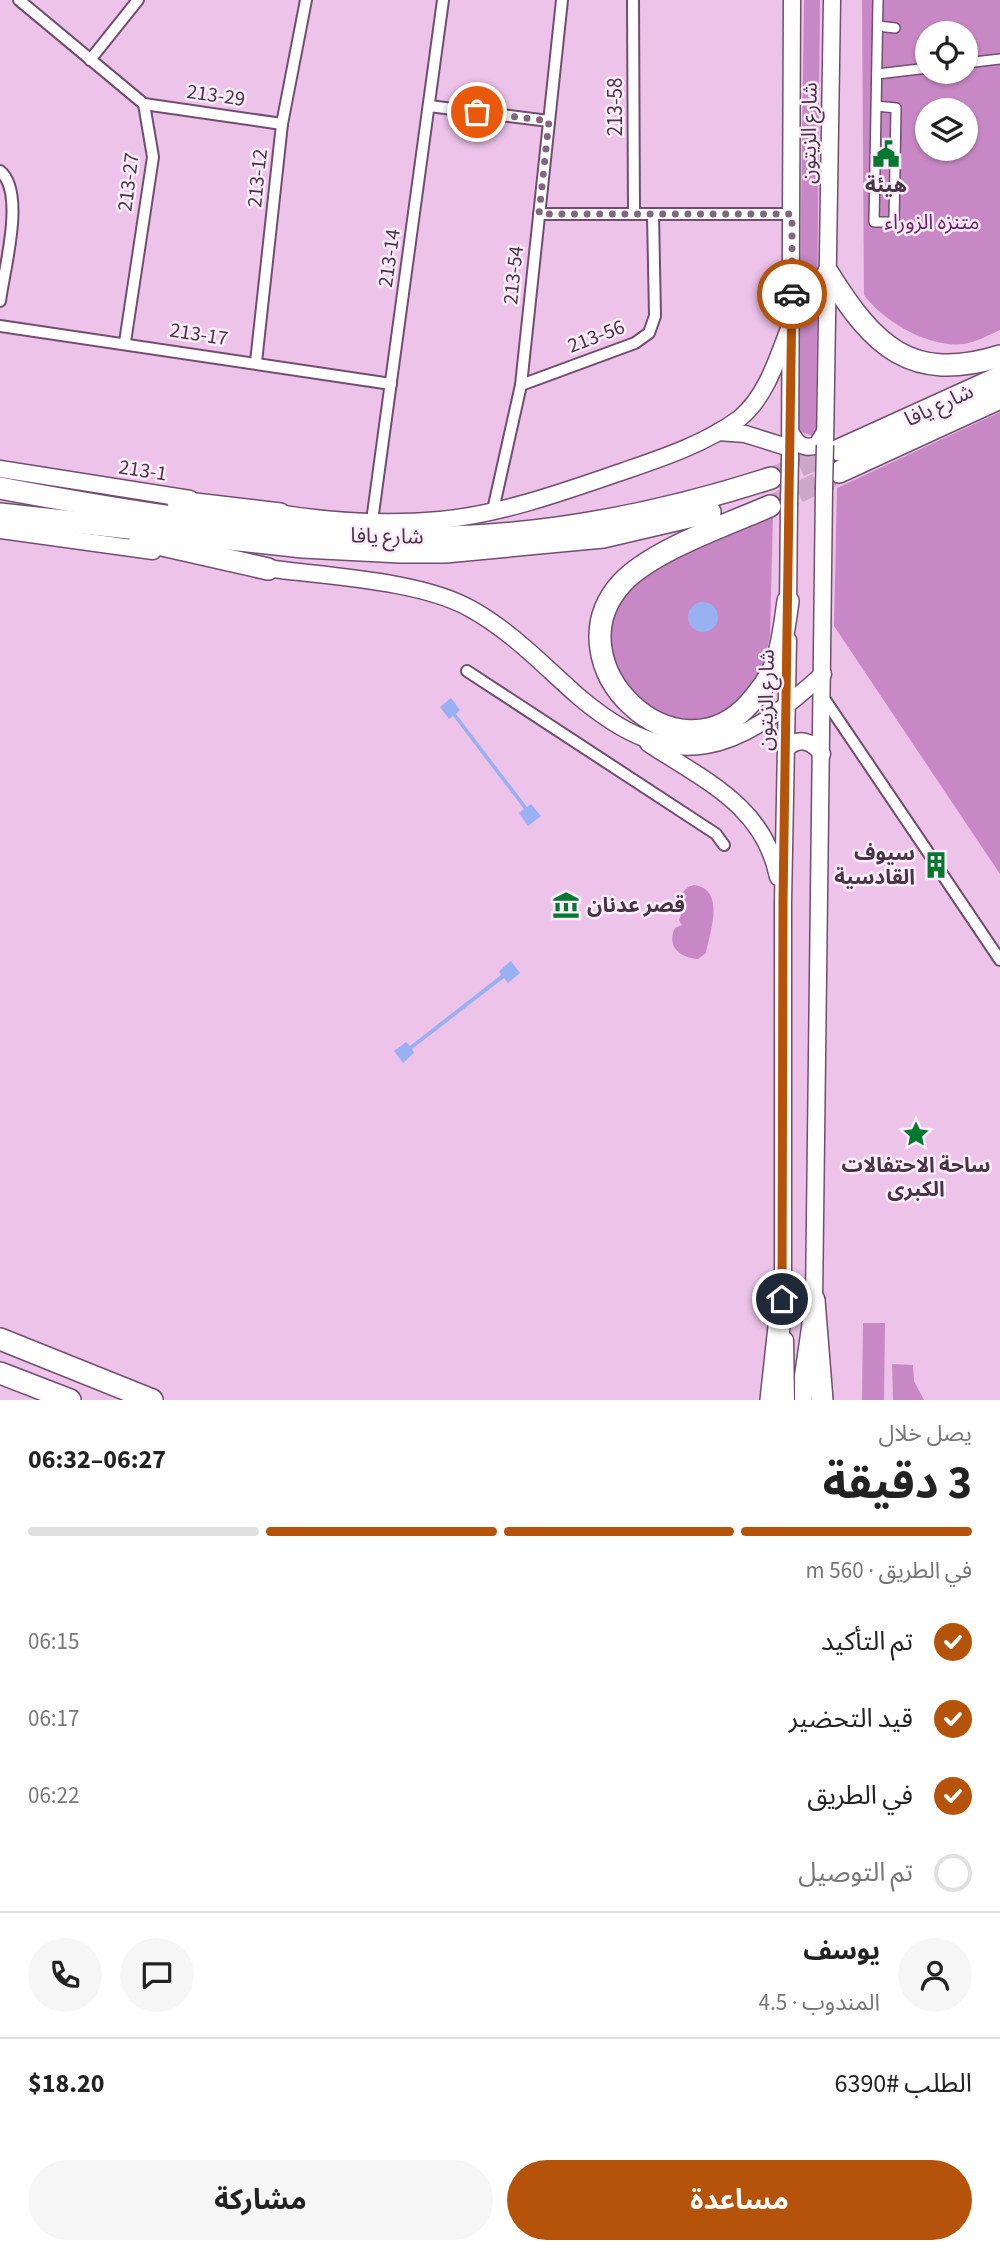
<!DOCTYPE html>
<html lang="ar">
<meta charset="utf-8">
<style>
:root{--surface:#fff;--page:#f6f6f6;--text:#222;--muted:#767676;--line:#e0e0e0;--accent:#b45309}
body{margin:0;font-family:"Source Sans 3","Noto Sans Arabic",sans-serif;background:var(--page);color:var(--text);direction:rtl;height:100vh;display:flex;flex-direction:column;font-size:26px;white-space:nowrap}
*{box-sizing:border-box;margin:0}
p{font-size:23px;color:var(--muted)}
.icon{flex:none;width:38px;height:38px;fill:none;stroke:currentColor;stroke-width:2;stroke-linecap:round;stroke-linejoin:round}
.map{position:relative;height:1400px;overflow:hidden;direction:ltr}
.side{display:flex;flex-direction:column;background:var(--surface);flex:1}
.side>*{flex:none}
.tools{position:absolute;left:915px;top:21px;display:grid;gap:14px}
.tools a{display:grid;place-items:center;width:63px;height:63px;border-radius:50%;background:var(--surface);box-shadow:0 2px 5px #0004;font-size:35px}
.pin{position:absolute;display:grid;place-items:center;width:60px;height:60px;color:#fff;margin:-30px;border:4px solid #fff;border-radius:50%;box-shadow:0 2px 7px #0007}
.courier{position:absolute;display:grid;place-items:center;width:70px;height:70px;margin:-35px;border:5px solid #b45309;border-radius:50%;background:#fff;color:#222;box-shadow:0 2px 9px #0007}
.headline em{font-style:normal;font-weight:700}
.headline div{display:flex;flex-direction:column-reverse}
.headline{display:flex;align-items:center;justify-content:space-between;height:119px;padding:0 28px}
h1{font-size:46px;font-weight:700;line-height:52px}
.bar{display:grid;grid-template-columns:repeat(4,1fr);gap:10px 7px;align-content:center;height:84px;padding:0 28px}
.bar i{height:9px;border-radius:5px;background:var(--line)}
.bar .on{background:var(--accent)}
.bar p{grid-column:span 4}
.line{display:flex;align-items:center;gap:18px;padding:0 28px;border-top:2px solid var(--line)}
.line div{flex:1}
.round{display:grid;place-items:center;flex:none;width:74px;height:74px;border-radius:37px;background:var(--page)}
ol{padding:0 28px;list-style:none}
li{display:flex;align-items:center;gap:21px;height:77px}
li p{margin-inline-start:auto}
li .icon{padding:7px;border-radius:50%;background:var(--accent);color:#fff;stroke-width:4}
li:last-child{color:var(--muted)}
li i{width:38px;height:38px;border:4px solid var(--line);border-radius:50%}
.primary-button{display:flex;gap:14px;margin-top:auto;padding:14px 28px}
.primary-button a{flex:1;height:80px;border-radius:42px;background:var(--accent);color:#fff;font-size:28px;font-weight:700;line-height:80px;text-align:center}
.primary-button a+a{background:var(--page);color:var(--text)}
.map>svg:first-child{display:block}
</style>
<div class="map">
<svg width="1000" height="1400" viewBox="0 0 1000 1400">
<rect width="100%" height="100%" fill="#edc3ea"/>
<g fill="#c888c5" fill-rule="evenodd">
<path d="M804,0H820L816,433L813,436L798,431Z"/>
<path d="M862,0H1000V330C989,335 976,342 964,344C929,348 884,322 864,295ZM928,33H966V72H928ZM928,110H966V149H928Z"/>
<path d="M1000,412V874L834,626L837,488Z"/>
<path d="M773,515L770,635L765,661L758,677L748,692L724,713L693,722L659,715L633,696L609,652L610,621L629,587L656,566Z"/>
<path d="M694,885C726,889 710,933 706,953L698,959C680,958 666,946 675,928L682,925L679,920L682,912L673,902L688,887Z"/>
<path d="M863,1323H885L884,1400H862Z"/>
<path d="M892,1364L913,1365L914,1381L924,1400H893Z"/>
</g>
<g fill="#9ab1f1">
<circle cx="703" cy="617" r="15"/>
<path d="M451,698L460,710L456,714L527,807L531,804L541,816L528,826L519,813L524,809L453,716L449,719L440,707Z"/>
<path d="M511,961L520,973L508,983L504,978L412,1049L414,1053L403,1063L394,1051L406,1042L410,1046L501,975L499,971Z"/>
</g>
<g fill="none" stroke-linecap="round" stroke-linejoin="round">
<g stroke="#cca7c9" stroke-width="21" stroke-dasharray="21 10" stroke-linecap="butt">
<path d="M771,478L839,450"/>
<path d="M770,506L839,473"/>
</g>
<defs>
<g id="pedestrian">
<path d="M878,26L895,28"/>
<path d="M966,63L1000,59"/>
<path d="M877,74L928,68"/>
<path d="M876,106L896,108L894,222H874L878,0"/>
</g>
<g id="minor">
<path d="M19,0L144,104L153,157L125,342"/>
<path d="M633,0L634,214"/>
<path d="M90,60L138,0"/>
<path d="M144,104L282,124"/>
<path d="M429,106L549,121"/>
<path d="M0,171C26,192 4,270 0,301"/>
<path d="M539,214H792"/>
<path d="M0,326L391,384"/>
<path d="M256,362L282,124L306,0"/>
<path d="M521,385L635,343L649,333L655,316L653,214"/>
<path d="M493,510L521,385L562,0"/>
<path d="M372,521L443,0"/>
<path d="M467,671L716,834L724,845"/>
<path d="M823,697L936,864"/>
<path d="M936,865L1000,960"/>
</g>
<g id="secondary">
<path d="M718,432L745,434L790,448"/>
<path d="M791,433C797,444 804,450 817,445L825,432"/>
<path d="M825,445L832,0"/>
<path d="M790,459L792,0"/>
<path d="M0,469L190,499"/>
<path d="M271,512C325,521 385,525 440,520C503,514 565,491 624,471C662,458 707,443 740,418C768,395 779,353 792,321"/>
<path d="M0,530L153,551"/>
<path d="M258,567C318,576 419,579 471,609C511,631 544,666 578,696C675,779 738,752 823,674"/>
<path d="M788,610L789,504"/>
<path d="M648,743C703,780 764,805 778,877"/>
<path d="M786,749C798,736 812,741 822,754"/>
<path d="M783,1310V902L788,640"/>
<path d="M785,1340L786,1400"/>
<path d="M803,1400V1376L814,1300L824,489"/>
</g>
<g id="motorway">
<path d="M828,273C873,345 910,384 1000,356"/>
<path d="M839,450L1000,377"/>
<path d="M839,472L1000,398"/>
<path d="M0,488C134,513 270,535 406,537C530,540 653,516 771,478"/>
<path d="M178,502L280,514"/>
<path d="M770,506C729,524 650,551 621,584C550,664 676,786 750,703C760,691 770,679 776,663C783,643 785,622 788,601"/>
<path d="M0,514L303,547L401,552H445L603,537L710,512"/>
<path d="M140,540L268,569"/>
<path d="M814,1300L822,1400"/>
<path d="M0,1339L152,1400"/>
<path d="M0,1373L70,1400"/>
<path d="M771,1400L782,1299"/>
</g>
</defs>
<use href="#pedestrian" stroke="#724d70" stroke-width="12"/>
<use href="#minor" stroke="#724d70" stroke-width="14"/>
<use href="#secondary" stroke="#724d70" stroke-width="19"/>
<use href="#motorway" stroke="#724d70" stroke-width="24"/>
<use href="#pedestrian" stroke="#fff" stroke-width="9"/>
<use href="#minor" stroke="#fff" stroke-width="10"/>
<use href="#secondary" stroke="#fff" stroke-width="16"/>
<use href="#motorway" stroke="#fff" stroke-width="21"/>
<defs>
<g id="secondary-bridge">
<path d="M824,489L825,445"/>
<path d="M789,504L790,459"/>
</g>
</defs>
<use href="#secondary-bridge" stroke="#724d70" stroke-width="19" stroke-linecap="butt"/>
<use href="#secondary-bridge" stroke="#fff" stroke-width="16"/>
</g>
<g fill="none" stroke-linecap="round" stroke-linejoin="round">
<path stroke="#80677f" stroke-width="7" stroke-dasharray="0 12.6" d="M477,112L549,121L539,214H792V294"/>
<path stroke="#b45309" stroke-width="9" d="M782,1299L783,902L792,294"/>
</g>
<defs>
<symbol id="civic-bare" viewBox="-9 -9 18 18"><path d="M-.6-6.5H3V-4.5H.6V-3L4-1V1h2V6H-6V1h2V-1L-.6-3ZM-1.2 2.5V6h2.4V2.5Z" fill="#00782e" stroke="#ffedfd" stroke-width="2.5" paint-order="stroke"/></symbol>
<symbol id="building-bare" viewBox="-9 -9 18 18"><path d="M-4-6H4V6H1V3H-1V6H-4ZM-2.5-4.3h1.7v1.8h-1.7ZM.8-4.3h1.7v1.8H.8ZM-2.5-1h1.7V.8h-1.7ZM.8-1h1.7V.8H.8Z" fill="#00782e" stroke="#ffedfd" stroke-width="2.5" paint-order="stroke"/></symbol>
<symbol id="museum-bare" viewBox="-9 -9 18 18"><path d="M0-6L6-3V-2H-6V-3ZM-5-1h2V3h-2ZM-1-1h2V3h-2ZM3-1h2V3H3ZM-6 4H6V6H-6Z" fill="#00782e" stroke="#ffedfd" stroke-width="2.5" paint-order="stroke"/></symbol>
<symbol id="sight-bare" viewBox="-9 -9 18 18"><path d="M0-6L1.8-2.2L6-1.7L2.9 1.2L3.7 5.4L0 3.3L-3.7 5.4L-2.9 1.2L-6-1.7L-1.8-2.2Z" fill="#00782e" stroke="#ffedfd" stroke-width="2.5" paint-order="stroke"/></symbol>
</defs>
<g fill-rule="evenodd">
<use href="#civic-bare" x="867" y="135" width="38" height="38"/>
<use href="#building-bare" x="917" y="846" width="38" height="38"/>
<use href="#museum-bare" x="547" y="886" width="38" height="38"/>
<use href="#sight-bare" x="897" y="1115" width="38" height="38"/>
</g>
<g text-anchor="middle" stroke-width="5" stroke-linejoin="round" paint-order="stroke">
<g font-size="21" fill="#463545" stroke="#ffedfd">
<text transform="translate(216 95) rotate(8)" y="7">213-29</text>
<text transform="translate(615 107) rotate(-90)" y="7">213-58</text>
<text transform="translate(809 133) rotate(-89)" y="7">شارع الزيتون</text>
<text transform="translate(257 178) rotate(-84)" y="7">213-12</text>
<text transform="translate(128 182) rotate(-83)" y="7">213-27</text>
<text transform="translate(389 258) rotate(-82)" y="7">213-14</text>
<text transform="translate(513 275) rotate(-84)" y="7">213-54</text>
<text transform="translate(199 334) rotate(9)" y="7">213-17</text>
<text transform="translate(596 336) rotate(-21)" y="7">213-56</text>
<text transform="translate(939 405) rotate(-25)" y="7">شارع يافا</text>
<text transform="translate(143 470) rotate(9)" y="7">213-1</text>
<text transform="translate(387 536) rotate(1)" y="7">شارع يافا</text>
<text transform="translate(766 700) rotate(-89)" y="7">شارع الزيتون</text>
</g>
<g font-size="21" font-weight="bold" fill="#463545" stroke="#ffedfd">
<text x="886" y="192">هيئة</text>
<text x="915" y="860" text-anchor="end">سيوف<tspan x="915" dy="24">القادسية</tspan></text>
<text x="587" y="912" text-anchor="start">قصر عدنان</text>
<text x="916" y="1172">ساحة الاحتفالات<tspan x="916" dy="24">الكبرى</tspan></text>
</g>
<g font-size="21" fill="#6e1b6d" stroke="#ffedfd">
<text x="932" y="229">متنزه الزوراء</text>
</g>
</g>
</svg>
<div class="tools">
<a><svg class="icon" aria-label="locate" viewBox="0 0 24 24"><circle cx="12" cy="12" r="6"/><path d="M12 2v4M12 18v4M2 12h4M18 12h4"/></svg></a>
<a><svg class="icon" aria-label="layers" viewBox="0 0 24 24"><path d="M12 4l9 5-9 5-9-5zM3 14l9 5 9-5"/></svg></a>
</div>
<div class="pin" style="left:477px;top:112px;background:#ea580c"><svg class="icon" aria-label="bag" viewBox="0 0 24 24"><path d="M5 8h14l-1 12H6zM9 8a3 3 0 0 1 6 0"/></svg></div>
<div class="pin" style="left:782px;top:1299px;background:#1f2937"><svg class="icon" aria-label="home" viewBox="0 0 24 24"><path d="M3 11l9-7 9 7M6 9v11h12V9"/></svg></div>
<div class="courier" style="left:792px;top:294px"><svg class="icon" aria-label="car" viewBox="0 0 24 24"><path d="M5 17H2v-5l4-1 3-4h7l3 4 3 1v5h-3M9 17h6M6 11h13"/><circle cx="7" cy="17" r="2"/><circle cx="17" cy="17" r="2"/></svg></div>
</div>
<section class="side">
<div class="headline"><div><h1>3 دقيقة</h1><p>يصل خلال</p></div><em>06:27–06:32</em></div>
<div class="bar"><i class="on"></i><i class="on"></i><i class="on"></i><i></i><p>في الطريق · 560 m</p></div>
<ol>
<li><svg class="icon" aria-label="check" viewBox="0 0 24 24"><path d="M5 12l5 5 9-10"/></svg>تم التأكيد<p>06:15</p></li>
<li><svg class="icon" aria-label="check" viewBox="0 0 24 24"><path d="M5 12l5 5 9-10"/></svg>قيد التحضير<p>06:17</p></li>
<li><svg class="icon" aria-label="check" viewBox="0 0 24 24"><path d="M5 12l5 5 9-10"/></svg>في الطريق<p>06:22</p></li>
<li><i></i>تم التوصيل</li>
</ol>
<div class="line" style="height:126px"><a class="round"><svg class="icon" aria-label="person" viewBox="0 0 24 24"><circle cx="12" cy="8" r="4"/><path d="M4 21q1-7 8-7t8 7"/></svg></a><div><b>يوسف</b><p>المندوب · 4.5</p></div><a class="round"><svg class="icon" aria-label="chat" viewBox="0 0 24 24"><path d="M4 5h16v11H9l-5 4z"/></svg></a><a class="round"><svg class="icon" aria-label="phone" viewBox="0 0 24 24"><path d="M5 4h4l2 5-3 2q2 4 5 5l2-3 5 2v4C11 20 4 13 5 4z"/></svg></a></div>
<div class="line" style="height:91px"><div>الطلب #6390</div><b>$18.20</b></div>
<div class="primary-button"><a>مساعدة</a><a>مشاركة</a></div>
</section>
